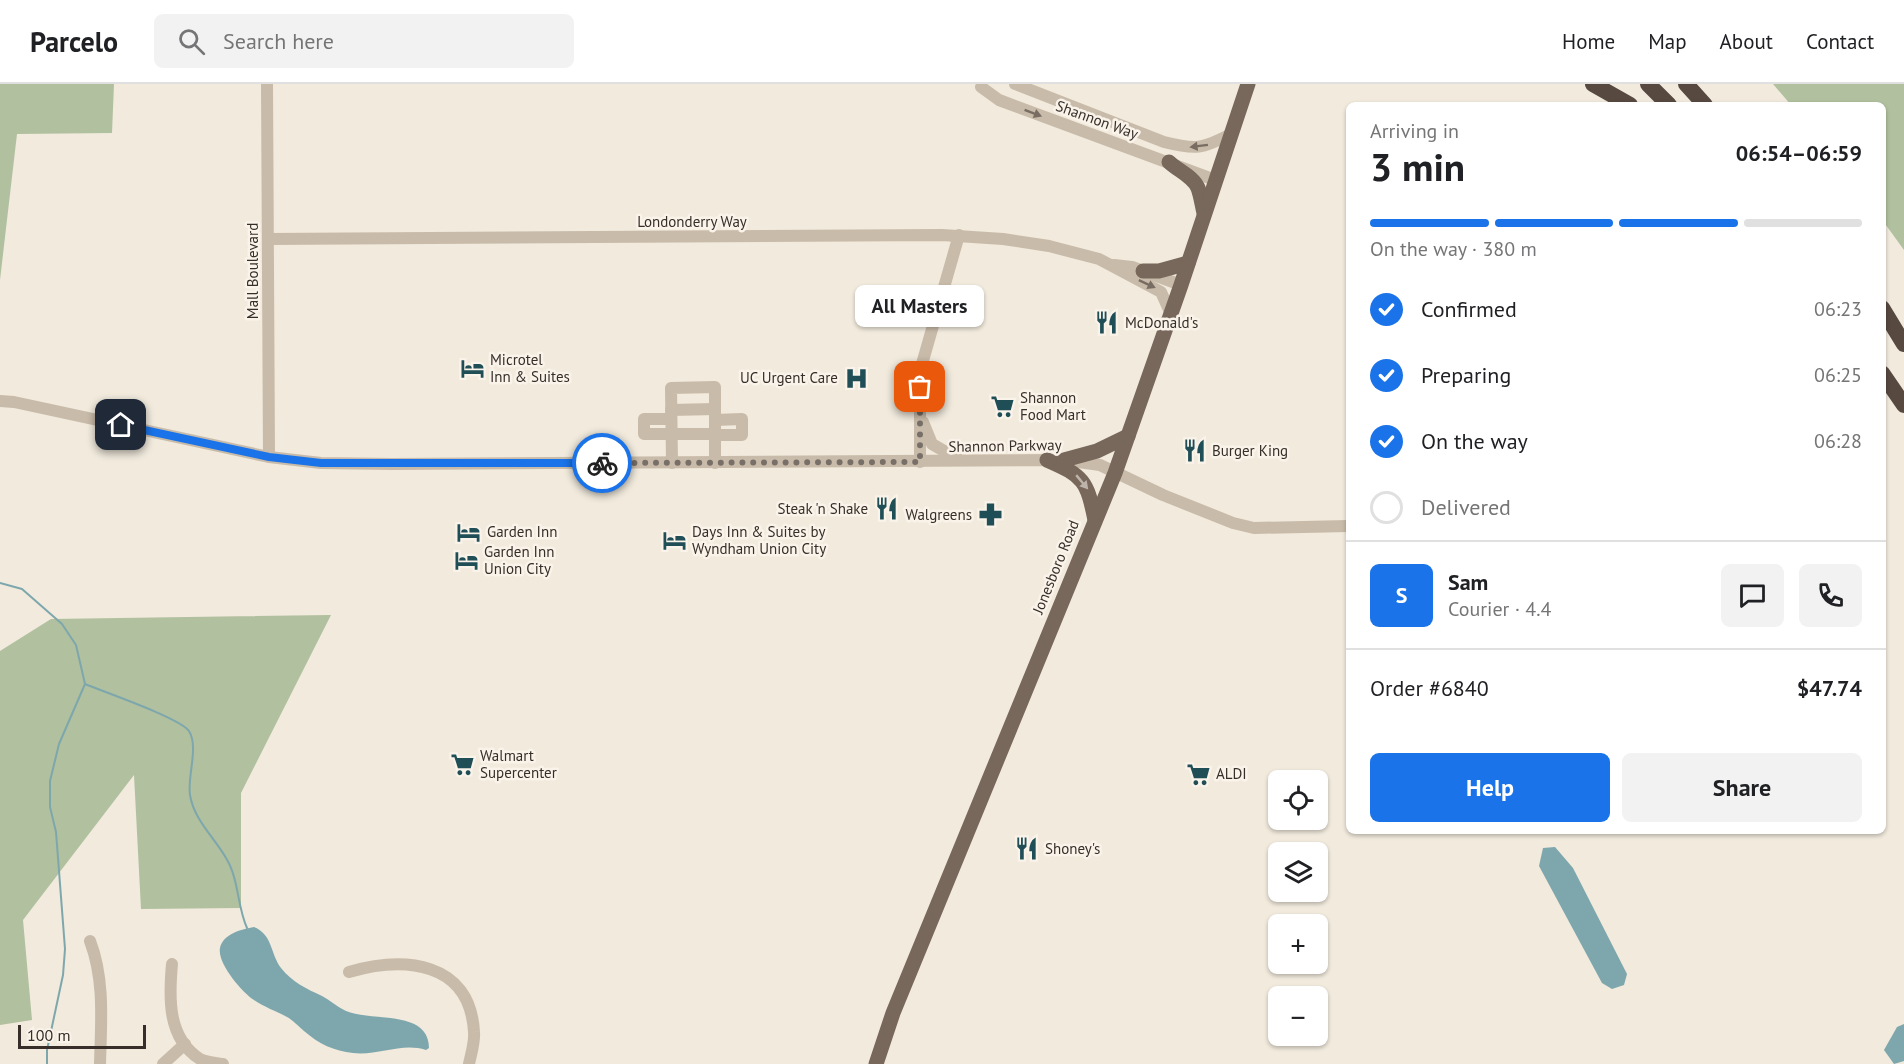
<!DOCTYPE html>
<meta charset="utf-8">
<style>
:root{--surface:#fff;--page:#f2f2f2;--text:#202124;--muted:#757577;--line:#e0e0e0;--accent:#1a73e8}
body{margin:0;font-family:"PT Sans",sans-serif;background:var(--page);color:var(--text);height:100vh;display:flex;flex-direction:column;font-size:22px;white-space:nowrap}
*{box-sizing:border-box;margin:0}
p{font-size:20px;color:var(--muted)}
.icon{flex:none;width:33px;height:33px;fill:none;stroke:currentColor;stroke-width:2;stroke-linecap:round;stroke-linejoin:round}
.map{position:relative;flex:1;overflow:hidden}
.side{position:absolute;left:1346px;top:18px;width:540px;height:732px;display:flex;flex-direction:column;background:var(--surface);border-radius:9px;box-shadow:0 2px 4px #0004}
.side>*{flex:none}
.buttons{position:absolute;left:1268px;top:686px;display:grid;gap:12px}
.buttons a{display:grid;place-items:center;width:60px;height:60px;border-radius:9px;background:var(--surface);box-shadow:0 2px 4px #0004;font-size:30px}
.scale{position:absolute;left:18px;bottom:15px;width:128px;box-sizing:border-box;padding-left:6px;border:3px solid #372e29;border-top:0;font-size:16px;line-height:21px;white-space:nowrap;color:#372e29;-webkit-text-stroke:4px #f9f3ea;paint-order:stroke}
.pin{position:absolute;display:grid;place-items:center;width:51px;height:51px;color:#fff;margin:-26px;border-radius:12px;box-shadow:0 3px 9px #0006}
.courier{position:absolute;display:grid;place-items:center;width:60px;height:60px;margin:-30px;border:4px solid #1a73e8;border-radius:50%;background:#fff;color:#222;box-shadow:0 2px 8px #0007}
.bubble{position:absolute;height:42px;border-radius:9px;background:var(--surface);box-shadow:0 2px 4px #0004;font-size:20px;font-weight:600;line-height:42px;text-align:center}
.overview em{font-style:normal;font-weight:600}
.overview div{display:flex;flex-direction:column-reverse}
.overview{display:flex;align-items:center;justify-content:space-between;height:102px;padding:0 24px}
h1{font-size:39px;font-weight:600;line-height:45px}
.bar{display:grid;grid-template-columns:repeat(4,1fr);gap:9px 6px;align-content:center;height:72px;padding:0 24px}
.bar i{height:8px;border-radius:4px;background:var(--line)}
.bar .current{background:var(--accent)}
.bar p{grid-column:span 4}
.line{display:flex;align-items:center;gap:15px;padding:0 24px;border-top:2px solid var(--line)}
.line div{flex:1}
.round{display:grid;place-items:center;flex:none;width:63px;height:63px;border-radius:9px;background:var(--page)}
ol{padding:0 24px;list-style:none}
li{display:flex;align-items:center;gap:18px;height:66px}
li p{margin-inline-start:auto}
li .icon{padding:6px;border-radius:50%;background:var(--accent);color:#fff;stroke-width:4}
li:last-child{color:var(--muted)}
li i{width:33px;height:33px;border:3px solid var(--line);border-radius:50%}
.button{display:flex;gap:12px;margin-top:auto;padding:12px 24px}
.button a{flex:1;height:69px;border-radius:9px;background:var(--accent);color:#fff;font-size:24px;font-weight:600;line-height:69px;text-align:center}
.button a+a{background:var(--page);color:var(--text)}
header{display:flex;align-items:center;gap:36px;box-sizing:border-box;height:84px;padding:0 30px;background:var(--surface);border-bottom:2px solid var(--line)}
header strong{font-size:28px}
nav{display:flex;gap:33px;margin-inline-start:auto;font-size:21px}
.search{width:420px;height:54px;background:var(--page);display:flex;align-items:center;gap:15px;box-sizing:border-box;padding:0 21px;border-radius:9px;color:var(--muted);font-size:22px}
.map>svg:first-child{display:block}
</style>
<header>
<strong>Parcelo</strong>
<div class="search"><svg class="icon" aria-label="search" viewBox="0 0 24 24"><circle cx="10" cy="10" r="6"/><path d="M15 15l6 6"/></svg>Search here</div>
<nav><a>Home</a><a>Map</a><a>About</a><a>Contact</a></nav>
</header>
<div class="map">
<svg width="1904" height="980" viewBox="0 0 1904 980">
<rect width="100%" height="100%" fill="#f1eadd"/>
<g fill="#b1c09e">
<path d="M0,0H114L112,49L17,50L0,196Z"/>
<path d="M1773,0H1904V166L1883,137L1882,21H1791Z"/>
<path d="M331,531L241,709V824L141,825L134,691L23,836L32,936L0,941V567L51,535Z"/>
</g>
<g fill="#7da7ad">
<path d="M1555,763L1573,784L1627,890L1624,901L1612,905L1602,899L1539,782L1543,764Z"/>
<path d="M254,843C273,851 270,869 281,884C292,898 307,905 322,912C330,916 337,923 346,927C371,938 429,925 429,964L426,966C402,958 378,972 353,969C334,967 319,960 304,947C299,943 293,936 287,933C276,927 264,923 254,916C242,908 217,879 220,864C223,850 242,845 254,843Z"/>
<path d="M1904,940V977L1894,980L1884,966L1897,943Z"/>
</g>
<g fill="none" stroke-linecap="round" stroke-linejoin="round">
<g stroke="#7da7ad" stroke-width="2">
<path d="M0,499L22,505L62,540L76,561L85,600L59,660L50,697V723L56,748L65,865L63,891L47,966V980"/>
<path d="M85,600C104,608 180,634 189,647C199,663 187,693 190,711C194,736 214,753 226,774C239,795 237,822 247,844"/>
</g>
<g stroke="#c9bba9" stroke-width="12">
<path d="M267,0L269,373"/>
<path d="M1015,0L1164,58C1196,66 1202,65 1231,50"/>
<path d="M981,3L999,16L1215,96"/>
<path d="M268,155L942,151L1003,155L1049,162L1099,175L1161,208L1171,230"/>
<path d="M1114,181L1132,183L1181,201"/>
<path d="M0,317L14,318L269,373L321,379L392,380L1064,376L1100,381L1163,411L1233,439L1254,444L1348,442"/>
<path d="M671,326L715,325"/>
<path d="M671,335H644V350H715"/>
<path d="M715,336L742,335V351H715"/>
<path d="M923,338L932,360L958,375"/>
<path d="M920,378V303L922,280L959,151"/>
<path d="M672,379L671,304L715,303V379"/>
<path d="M90,857C105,896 101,939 100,980"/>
<path d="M172,880C169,913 167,954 200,975C206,978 216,979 223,980"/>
<path d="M349,888C404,872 470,877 474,948C475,958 471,970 469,980"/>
<path d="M163,980L185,960"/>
</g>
<g stroke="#78675b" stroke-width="15">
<path d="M1169,78C1177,86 1193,92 1198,104C1201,112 1202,121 1204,129"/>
<path d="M1143,187H1159L1188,179"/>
<path d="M1047,376C1084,392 1087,397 1095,436"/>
<path d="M1064,376L1097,367L1128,352"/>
<path d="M876,980L893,929L1115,389L1181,201L1248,0"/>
</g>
<g stroke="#574940" stroke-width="16">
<path d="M1593,0L1630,21"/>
<path d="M1648,0L1669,21"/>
<path d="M1686,0L1705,21"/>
<path d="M1882,224L1904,260"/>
<path d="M1882,289L1904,321"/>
</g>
</g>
<defs><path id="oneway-solid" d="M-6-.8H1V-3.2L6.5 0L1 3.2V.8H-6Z" transform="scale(1.5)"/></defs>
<g fill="#796d63">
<use href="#oneway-solid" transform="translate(1033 29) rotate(21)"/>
<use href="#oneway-solid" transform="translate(1199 62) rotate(173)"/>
<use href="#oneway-solid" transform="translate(1147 200) rotate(25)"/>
</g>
<use fill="#bfb4aa" href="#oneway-solid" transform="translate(1082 398) rotate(50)"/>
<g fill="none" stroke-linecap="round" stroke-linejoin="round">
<path stroke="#787068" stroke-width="6" stroke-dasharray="0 10.8" d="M602,379L920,378V303"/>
<path stroke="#1a73e8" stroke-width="8" d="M121,341L269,373L321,379H602"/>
</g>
<defs>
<symbol id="restaurant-bare" viewBox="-9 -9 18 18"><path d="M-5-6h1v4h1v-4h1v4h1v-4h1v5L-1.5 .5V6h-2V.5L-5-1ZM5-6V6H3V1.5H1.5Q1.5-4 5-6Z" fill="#204e57" stroke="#f9f3ea" stroke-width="2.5" paint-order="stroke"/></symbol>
<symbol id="hotel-bare" viewBox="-9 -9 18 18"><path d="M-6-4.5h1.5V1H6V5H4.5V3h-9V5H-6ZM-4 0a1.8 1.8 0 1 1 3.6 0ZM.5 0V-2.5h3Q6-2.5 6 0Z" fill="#204e57" stroke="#f9f3ea" stroke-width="2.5" paint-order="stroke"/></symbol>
<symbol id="hospital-bare" viewBox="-9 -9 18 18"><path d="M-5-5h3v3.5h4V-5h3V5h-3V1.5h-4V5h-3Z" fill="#204e57" stroke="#f9f3ea" stroke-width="2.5" paint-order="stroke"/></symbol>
<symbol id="supermarket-bare" viewBox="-9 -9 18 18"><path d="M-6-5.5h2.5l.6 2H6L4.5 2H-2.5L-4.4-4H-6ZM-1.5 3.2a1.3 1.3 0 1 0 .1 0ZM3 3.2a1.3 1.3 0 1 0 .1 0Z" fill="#204e57" stroke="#f9f3ea" stroke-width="2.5" paint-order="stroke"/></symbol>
<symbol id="pharmacy-bare" viewBox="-9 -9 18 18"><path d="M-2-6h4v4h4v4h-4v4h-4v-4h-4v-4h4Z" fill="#204e57" stroke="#f9f3ea" stroke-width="2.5" paint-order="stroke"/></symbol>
</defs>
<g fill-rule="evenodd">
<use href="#restaurant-bare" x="1090" y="222" width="33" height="33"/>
<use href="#hotel-bare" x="456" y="268" width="33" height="33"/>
<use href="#hospital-bare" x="840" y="278" width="33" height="33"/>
<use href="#supermarket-bare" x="986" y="306" width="33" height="33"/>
<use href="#restaurant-bare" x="1178" y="350" width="33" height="33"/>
<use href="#restaurant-bare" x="870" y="408" width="33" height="33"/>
<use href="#pharmacy-bare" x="974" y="414" width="33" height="33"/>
<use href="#hotel-bare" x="452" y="432" width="33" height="33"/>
<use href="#hotel-bare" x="658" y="440" width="33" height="33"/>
<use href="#hotel-bare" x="450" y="460" width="33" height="33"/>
<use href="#supermarket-bare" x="446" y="664" width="33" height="33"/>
<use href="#supermarket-bare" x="1182" y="674" width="33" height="33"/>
<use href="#restaurant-bare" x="1010" y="748" width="33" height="33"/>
</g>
<g text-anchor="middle" stroke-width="5" stroke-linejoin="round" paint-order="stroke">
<g font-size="15" fill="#372e29" stroke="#f9f3ea">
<text transform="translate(1097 36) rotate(20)" y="5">Shannon Way</text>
<text x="692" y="143">Londonderry Way</text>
<text transform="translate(253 187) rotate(-90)" y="5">Mall Boulevard</text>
<text transform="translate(1005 362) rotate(-1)" y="5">Shannon Parkway</text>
<text transform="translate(1056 483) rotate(-68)" y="5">Jonesboro Road</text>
</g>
<g font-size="15" fill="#372e29" stroke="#f9f3ea" text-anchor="start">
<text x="1125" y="244">McDonald's</text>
<text x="490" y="281">Microtel<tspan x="490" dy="17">Inn &amp; Suites</tspan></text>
<text x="838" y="299" text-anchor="end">UC Urgent Care</text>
<text x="1020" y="319">Shannon<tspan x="1020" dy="17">Food Mart</tspan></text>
<text x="1212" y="372">Burger King</text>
<text x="868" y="430" text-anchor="end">Steak 'n Shake</text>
<text x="972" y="436" text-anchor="end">Walgreens</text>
<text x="487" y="453">Garden Inn</text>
<text x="692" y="453">Days Inn &amp; Suites by<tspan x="692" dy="17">Wyndham Union City</tspan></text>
<text x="484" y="473">Garden Inn<tspan x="484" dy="17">Union City</tspan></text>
<text x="480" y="677">Walmart<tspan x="480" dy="17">Supercenter</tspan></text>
<text x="1216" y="695">ALDI</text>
<text x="1045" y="770">Shoney's</text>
</g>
</g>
</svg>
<div class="buttons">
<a><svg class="icon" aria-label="locate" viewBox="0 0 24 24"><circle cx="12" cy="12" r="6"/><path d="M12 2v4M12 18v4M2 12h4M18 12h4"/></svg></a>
<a><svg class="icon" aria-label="layers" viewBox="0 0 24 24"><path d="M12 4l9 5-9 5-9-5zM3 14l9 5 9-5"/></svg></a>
<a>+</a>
<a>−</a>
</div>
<div class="scale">100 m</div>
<div class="pin" style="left:920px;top:303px;background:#ea580c"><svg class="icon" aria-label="bag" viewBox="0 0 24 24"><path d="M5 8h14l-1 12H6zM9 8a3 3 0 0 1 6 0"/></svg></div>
<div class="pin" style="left:121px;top:341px;background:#1f2937"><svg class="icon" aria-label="home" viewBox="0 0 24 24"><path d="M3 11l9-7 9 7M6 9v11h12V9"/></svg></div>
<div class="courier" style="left:602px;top:379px"><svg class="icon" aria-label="bike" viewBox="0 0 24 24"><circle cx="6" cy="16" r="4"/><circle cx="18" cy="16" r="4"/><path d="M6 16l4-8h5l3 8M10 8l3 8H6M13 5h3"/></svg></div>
<div class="bubble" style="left:855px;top:201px;width:129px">All Masters</div>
<section class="side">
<div class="overview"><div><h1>3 min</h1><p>Arriving in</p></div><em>06:54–06:59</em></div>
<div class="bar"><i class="current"></i><i class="current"></i><i class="current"></i><i></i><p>On the way · 380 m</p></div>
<ol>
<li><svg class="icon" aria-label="check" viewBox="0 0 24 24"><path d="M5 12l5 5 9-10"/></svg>Confirmed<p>06:23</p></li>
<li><svg class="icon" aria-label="check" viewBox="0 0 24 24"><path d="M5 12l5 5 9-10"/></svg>Preparing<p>06:25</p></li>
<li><svg class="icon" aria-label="check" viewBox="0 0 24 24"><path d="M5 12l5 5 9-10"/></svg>On the way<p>06:28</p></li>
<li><i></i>Delivered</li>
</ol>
<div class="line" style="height:108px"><b class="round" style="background:var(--accent);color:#fff">S</b><div><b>Sam</b><p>Courier · 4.4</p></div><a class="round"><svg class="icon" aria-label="chat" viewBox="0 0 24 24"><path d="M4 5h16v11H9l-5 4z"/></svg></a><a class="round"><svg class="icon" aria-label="phone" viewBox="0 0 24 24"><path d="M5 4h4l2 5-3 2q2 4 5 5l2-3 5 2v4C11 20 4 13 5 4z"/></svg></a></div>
<div class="line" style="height:78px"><div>Order #6840</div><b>$47.74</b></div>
<div class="button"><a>Help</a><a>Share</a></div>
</section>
</div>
